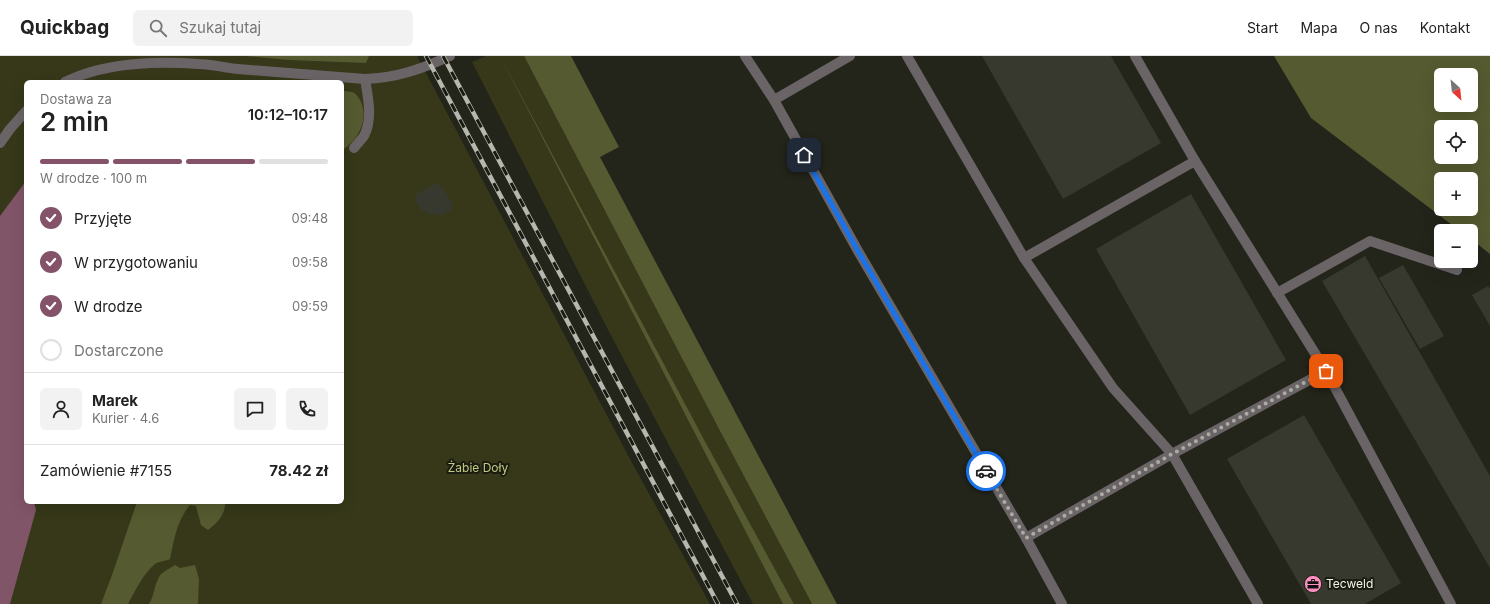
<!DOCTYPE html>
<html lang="pl">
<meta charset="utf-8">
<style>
:root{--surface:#fff;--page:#f2f2f2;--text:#222;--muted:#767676;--line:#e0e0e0;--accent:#855369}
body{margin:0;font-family:Inter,sans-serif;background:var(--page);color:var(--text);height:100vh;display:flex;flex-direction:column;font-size:15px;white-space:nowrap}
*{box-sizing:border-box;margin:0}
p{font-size:13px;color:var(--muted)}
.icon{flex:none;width:22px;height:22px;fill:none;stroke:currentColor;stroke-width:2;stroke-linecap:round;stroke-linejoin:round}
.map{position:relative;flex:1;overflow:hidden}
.panel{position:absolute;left:24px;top:24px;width:320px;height:424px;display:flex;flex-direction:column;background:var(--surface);border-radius:6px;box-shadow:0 4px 16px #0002}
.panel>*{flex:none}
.needle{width:26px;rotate:153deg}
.controls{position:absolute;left:1434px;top:12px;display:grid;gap:8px}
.controls a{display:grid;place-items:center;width:44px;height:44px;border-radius:6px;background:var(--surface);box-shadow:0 4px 16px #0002;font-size:20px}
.pin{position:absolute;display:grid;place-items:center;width:34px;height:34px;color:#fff;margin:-17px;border-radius:8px;box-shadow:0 2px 6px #0006}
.courier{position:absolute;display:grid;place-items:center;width:40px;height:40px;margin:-20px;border:3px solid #1a73e8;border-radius:50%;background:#fff;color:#222;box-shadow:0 1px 5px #0007}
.headline em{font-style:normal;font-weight:600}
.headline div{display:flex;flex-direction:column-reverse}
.headline{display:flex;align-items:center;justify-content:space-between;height:68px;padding:0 16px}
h1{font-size:26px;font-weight:600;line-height:30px}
.bar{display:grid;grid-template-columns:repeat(4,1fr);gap:6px 4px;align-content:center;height:48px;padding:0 16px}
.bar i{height:5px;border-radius:3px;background:var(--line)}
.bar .active{background:var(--accent)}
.bar p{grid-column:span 4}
.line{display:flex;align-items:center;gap:10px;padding:0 16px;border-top:1px solid var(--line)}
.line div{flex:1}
.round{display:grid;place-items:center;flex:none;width:42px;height:42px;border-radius:6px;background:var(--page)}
ol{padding:0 16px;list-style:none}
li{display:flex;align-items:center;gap:12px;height:44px}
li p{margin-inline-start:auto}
li .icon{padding:4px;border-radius:50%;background:var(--accent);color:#fff;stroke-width:4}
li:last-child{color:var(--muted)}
li i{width:22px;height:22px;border:2px solid var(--line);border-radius:50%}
header{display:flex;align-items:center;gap:24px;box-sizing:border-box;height:56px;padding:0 20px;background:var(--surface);border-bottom:1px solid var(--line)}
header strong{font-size:19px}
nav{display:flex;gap:22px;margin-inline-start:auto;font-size:14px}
.search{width:280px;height:36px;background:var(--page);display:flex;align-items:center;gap:10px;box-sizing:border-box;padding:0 14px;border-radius:6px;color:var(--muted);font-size:15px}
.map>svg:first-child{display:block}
</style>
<header>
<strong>Quickbag</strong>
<div class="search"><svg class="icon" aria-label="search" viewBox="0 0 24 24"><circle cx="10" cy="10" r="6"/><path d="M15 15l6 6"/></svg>Szukaj tutaj</div>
<nav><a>Start</a><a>Mapa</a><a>O nas</a><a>Kontakt</a></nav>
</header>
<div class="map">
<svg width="1490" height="548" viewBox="0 0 1490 548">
<rect width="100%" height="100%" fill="#23241a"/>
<g fill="#363819" fill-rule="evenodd">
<path d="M0,0H417L630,403L710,548H0ZM26,26H342V446H26Z"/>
<path d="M486,0H524L720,375L812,548H794L707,389L518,35L783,548H753L607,272L472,6Z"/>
</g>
<g fill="#565a30" fill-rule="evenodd">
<path d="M245,0H369L366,7L290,4Z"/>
<path d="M500,0L707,389L794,548H783Z"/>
<path d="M524,0H571L619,91L600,101L837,548H812L720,375Z"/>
<path d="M1274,0H1490V198L1471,183V175H1460L1311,62ZM1441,19H1471V49H1441ZM1441,71H1471V101H1441ZM1441,123H1471V153H1441Z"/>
<path d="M342,35C345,35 349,35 352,36C356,37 358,41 360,44C370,62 358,85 342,94Z"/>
<path d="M137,446H225C226,458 217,467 208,474L201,469L196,450L190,449C177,464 174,484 170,503C166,505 159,505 155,508C143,518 135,535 128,548H101L112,519Z"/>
<path d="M175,509L180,512L195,509L199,523L198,548H149C155,539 154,527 161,518C165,515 170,512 175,509Z"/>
</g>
<path fill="#815568" d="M26,125V446H34L36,454L10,548H0V160Z"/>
<g fill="#38392e">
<path d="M982,0H1111L1161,87L1063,143Z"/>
<path d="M436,127L443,133L452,146V154L441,159L430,158L420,153L416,146L415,139Z"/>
<path d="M1191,138L1286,304L1190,359L1096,193Z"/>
<path d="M1365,200L1490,420V512L1322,225Z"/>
<path d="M1403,209L1444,280L1420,293L1379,222Z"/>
<path d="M1488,230L1490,233V270L1472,239Z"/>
<path d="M1304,359L1401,527L1365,548H1311L1227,403Z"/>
</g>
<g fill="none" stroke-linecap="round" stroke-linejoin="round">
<g stroke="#6a6467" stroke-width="10">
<path d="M745,0L774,44"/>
<path d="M850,0L774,44L858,195L1026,482L1062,548"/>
<path d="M907,0L1024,202L1113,332L1172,398L1258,548"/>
<path d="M1135,0L1195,105L1326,315L1451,548"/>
<path d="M65,26C105,6 155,5 199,8C212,8 225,12 238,13C281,16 323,20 365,23C396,22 422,13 450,0"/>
<path d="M0,87L10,73L26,55"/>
<path d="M354,92C357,88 361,84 364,80C373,63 368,41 365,23"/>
<path d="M1024,202L1195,105"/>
<path d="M1277,237L1370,185L1457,214"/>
<path d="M1026,482L1172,398L1326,315"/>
</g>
<defs>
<g id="rail">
<path d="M426,0L718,548"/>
<path d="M443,0L737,548"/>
</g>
</defs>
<use href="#rail" stroke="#b6b7af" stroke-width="4.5"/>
<use href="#rail" stroke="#1a1b11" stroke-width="3" stroke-dasharray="9" stroke-linecap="butt"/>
</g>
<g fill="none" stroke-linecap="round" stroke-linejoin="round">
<path stroke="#aaaba2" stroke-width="4" stroke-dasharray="0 7.2" d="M986,415L1026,482L1172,398L1326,315"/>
<path stroke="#1a73e8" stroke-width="5" d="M804,99L858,195L986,415"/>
</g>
<defs>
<symbol id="office-disc" viewBox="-11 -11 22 22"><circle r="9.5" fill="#fd8ec0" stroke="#1a1b11"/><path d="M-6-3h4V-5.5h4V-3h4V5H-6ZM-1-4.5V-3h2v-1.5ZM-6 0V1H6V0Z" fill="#111"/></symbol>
</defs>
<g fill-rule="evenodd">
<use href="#office-disc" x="1303" y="518" width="20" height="20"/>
</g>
<g text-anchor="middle" stroke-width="4" stroke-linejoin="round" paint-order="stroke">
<g font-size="12" fill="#c1c982" stroke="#1a1b11">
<text x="478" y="416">Żabie Doły</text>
</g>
<g font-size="12" fill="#f2f4ec" stroke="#1a1b11" text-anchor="start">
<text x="1326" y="532">Tecweld</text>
</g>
</g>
</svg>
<div class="controls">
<a><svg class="needle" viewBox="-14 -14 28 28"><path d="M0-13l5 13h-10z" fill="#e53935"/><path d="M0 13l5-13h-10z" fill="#767676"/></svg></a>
<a><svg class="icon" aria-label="locate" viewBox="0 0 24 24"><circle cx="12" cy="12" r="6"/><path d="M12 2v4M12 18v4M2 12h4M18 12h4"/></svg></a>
<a>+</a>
<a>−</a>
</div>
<div class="pin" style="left:1326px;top:315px;background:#ea580c"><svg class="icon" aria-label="bag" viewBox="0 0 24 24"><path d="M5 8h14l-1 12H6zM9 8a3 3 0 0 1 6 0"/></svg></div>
<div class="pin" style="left:804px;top:99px;background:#1f2937"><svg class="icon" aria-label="home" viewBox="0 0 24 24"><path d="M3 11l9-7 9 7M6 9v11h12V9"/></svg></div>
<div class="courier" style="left:986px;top:415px"><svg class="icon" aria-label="car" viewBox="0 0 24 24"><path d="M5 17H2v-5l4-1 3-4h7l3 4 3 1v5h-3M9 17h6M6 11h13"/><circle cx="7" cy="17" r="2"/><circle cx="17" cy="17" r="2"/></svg></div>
<section class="panel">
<div class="headline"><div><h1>2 min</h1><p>Dostawa za</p></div><em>10:12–10:17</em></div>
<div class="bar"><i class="active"></i><i class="active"></i><i class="active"></i><i></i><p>W drodze · 100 m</p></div>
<ol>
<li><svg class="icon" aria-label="check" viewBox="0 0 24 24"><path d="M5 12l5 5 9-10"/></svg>Przyjęte<p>09:48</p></li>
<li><svg class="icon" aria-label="check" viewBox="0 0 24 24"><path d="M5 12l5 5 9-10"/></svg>W przygotowaniu<p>09:58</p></li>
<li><svg class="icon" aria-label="check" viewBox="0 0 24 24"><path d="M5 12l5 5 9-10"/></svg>W drodze<p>09:59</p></li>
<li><i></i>Dostarczone</li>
</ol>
<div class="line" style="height:72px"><a class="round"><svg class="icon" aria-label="person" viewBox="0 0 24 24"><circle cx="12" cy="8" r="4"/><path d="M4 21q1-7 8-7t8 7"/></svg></a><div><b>Marek</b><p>Kurier · 4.6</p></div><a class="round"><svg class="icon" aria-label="chat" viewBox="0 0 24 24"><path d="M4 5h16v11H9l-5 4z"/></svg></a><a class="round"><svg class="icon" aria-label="phone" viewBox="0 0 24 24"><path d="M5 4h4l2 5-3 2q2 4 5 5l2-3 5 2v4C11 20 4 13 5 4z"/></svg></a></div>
<div class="line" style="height:52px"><div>Zamówienie #7155</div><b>78.42 zł</b></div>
</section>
</div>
